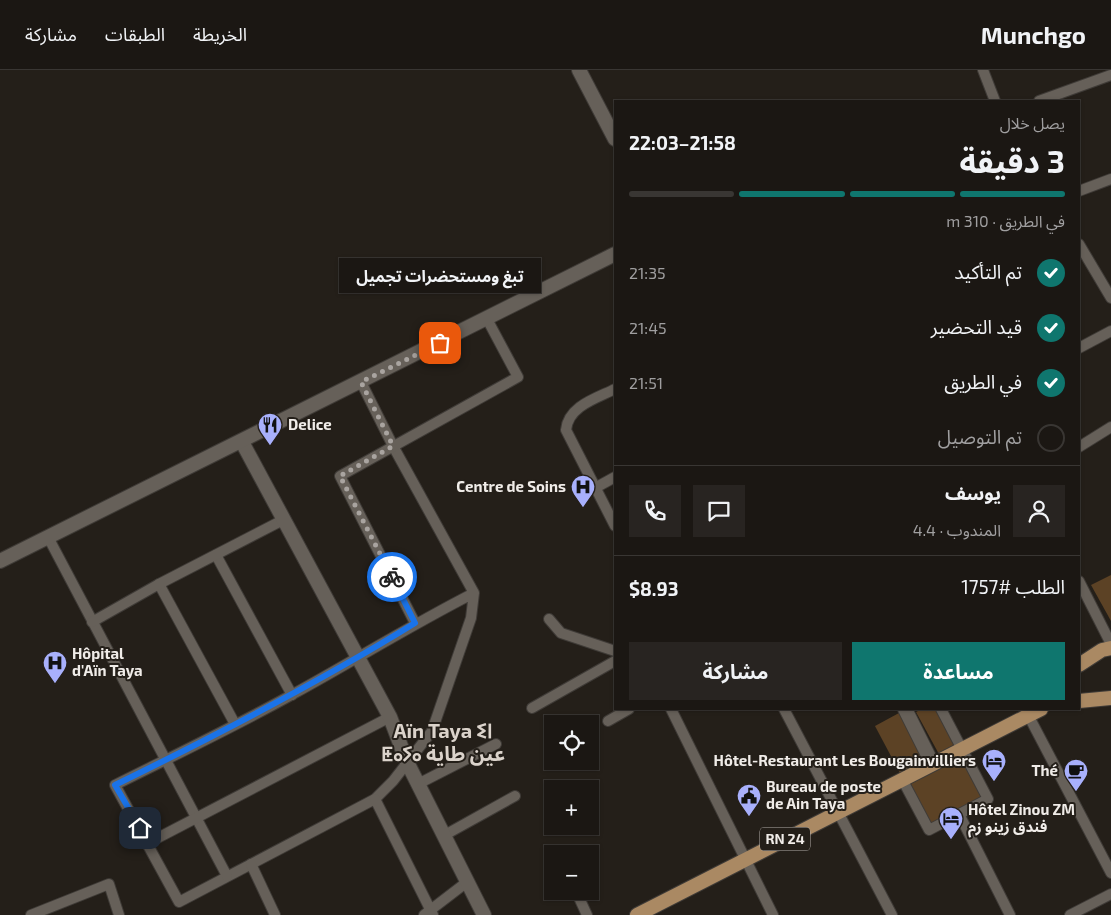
<!DOCTYPE html>
<html lang="ar">
<meta charset="utf-8">
<style>
:root{--surface:#1b1713;--page:#282421;--text:#f1f3f6;--muted:#a09fa0;--line:#393633;--accent:#0f766e}
body{margin:0;font-family:"Exo 2","Noto Sans Arabic","Noto Sans Tifinagh",sans-serif;background:var(--page);color:var(--text);direction:rtl;height:100vh;display:flex;flex-direction:column;font-size:19px;white-space:nowrap}
*{box-sizing:border-box;margin:0}
p{font-size:16px;color:var(--muted)}
.icon{flex:none;width:28px;height:28px;fill:none;stroke:currentColor;stroke-width:2;stroke-linecap:round;stroke-linejoin:round}
.map{position:relative;flex:1;overflow:hidden;direction:ltr}
.drawer{position:absolute;left:614px;top:30px;width:466px;height:610px;display:flex;flex-direction:column;background:var(--surface);border-radius:0px;box-shadow:0 1px 4px #0004,0 0 0 1px var(--line);direction:rtl}
.drawer>*{flex:none}
.tools{position:absolute;left:544px;top:645px;display:grid;gap:10px}
.tools a{display:grid;place-items:center;width:55px;height:55px;border-radius:0px;background:var(--surface);box-shadow:0 1px 4px #0004,0 0 0 1px var(--line);font-size:25px}
.pin{position:absolute;display:grid;place-items:center;width:42px;height:42px;color:#fff;margin:-21px;border-radius:10px;box-shadow:0 2px 8px #0006}
.courier{position:absolute;display:grid;place-items:center;width:50px;height:50px;margin:-25px;border:4px solid #1a73e8;border-radius:50%;background:#fff;color:#222;box-shadow:0 1px 6px #0007}
.bubble{position:absolute;height:35px;border-radius:0px;background:var(--surface);box-shadow:0 1px 4px #0004,0 0 0 1px var(--line);font-size:16px;font-weight:700;line-height:35px;text-align:center;direction:rtl}
.summary em{font-style:normal;font-weight:700}
.summary div{display:flex;flex-direction:column-reverse}
.summary{display:flex;align-items:center;justify-content:space-between;height:85px;padding:0 15px}
h1{font-size:32px;font-weight:700;line-height:38px}
.bar{display:grid;grid-template-columns:repeat(4,1fr);gap:8px 5px;align-content:center;height:60px;padding:0 15px}
.bar i{height:6px;border-radius:4px;background:var(--line)}
.bar .selected{background:var(--accent)}
.bar p{grid-column:span 4}
.line{display:flex;align-items:center;gap:12px;padding:0 15px;border-top:1px solid var(--line)}
.line div{flex:1}
.round{display:grid;place-items:center;flex:none;width:52px;height:52px;border-radius:0px;background:var(--page)}
ol{padding:0 15px;list-style:none}
li{display:flex;align-items:center;gap:15px;height:55px}
li p{margin-inline-start:auto}
li .icon{padding:5px;border-radius:50%;background:var(--accent);color:#fff;stroke-width:4}
li:last-child{color:var(--muted)}
li i{width:28px;height:28px;border:2px solid var(--line);border-radius:50%}
.primary-button{display:flex;gap:10px;margin-top:auto;padding:10px 15px}
.primary-button a{flex:1;height:58px;border-radius:0px;background:var(--accent);color:#fff;font-size:20px;font-weight:700;line-height:58px;text-align:center}
.primary-button a+a{background:var(--page);color:var(--text)}
header{display:flex;align-items:center;gap:30px;box-sizing:border-box;height:70px;padding:0 25px;background:var(--surface);border-bottom:1px solid var(--line)}
header strong{font-size:24px}
nav{display:flex;gap:28px;margin-inline-start:auto;font-size:18px}
.map>svg:first-child{display:block}
</style>
<header>
<strong>Munchgo</strong>
<nav><a>الخريطة</a><a>الطبقات</a><a>مشاركة</a></nav>
</header>
<div class="map">
<svg width="1111" height="845" viewBox="0 0 1111 845">
<rect width="100%" height="100%" fill="#241f19"/>
<g fill="#5c4225">
<path d="M1111,505V551L1091,515Z"/>
<path d="M922,639H939L959,677L940,686L916,642Z"/>
<path d="M899,643L925,693L901,705L875,656Z"/>
<path d="M962,686L984,728L930,756L908,715Z"/>
</g>
<g fill="none" stroke-linecap="round" stroke-linejoin="round">
<defs>
<g id="minor">
<path d="M983,0L995,31"/>
<path d="M1039,31L1111,5"/>
<path d="M1079,121L1111,109"/>
<path d="M1079,174L1111,228"/>
<path d="M1079,278L1111,261"/>
<path d="M361,312L393,376L474,523L471,548L432,661L393,711L375,729L179,832L115,715C175,685 236,656 295,623C355,590 413,554 474,523"/>
<path d="M615,319C597,328 568,336 566,360L615,456"/>
<path d="M1079,377L1111,357"/>
<path d="M595,418L615,407"/>
<path d="M48,467L227,806"/>
<path d="M216,485L292,625"/>
<path d="M1079,511L1111,574"/>
<path d="M159,514L235,654"/>
<path d="M549,549L561,563L615,581"/>
<path d="M92,552L159,514L283,450"/>
<path d="M415,553L340,406L518,307L487,249"/>
<path d="M532,638L615,591"/>
<path d="M671,639L773,845"/>
<path d="M784,639L892,845"/>
<path d="M1025,639L1111,803"/>
<path d="M608,651L629,639"/>
<path d="M902,709L929,760L988,729L941,639"/>
<path d="M418,714L496,674"/>
<path d="M375,729L433,845"/>
<path d="M959,744L1010,845"/>
<path d="M443,766L515,726"/>
<path d="M148,773L390,647"/>
<path d="M251,794L275,845"/>
<path d="M576,821L587,845"/>
<path d="M31,845L109,814L119,845"/>
<path d="M424,845L467,812"/>
<path d="M1070,845L1111,824"/>
</g>
<g id="secondary">
<path d="M579,0L615,69"/>
<path d="M242,372L390,647L407,692L484,845"/>
<path d="M0,491L615,184"/>
<path d="M905,639L932,693"/>
</g>
<g id="primary">
<path d="M1079,595L1102,580L1111,578"/>
<path d="M1079,631L1111,628"/>
<path d="M637,845L1041,639"/>
</g>
</defs>
<use href="#minor" stroke="#3f3b37" stroke-width="12"/>
<use href="#secondary" stroke="#3f3b37" stroke-width="16"/>
<use href="#primary" stroke="#3f3b37" stroke-width="16"/>
<use href="#minor" stroke="#666059" stroke-width="10"/>
<use href="#secondary" stroke="#666059" stroke-width="14"/>
<use href="#primary" stroke="#aa8963" stroke-width="14"/>
</g>
<g fill="none" stroke-linecap="round" stroke-linejoin="round">
<path stroke="#a9a4a0" stroke-width="5" stroke-dasharray="0 9" d="M392,507L340,406L393,376L361,312L440,273"/>
<path stroke="#1a73e8" stroke-width="6" d="M140,758L115,715C217,665 318,613 415,553L392,507"/>
</g>
<defs>
<symbol id="restaurant-pin" viewBox="-11 -11 22 30"><path d="M0 17L-7.5 6A9.5 9.5 0 1 1 7.5 6Z" fill="#a8b0fc" stroke="#241f19"/><path d="M-5-6h1v4h1v-4h1v4h1v-4h1v5L-1.5 .5V6h-2V.5L-5-1ZM5-6V6H3V1.5H1.5Q1.5-4 5-6Z" fill="#111"/></symbol>
<symbol id="hospital-pin" viewBox="-11 -11 22 30"><path d="M0 17L-7.5 6A9.5 9.5 0 1 1 7.5 6Z" fill="#a8b0fc" stroke="#241f19"/><path d="M-5-5h3v3.5h4V-5h3V5h-3V1.5h-4V5h-3Z" fill="#111"/></symbol>
<symbol id="hotel-pin" viewBox="-11 -11 22 30"><path d="M0 17L-7.5 6A9.5 9.5 0 1 1 7.5 6Z" fill="#a8b0fc" stroke="#241f19"/><path d="M-6-4.5h1.5V1H6V5H4.5V3h-9V5H-6ZM-4 0a1.8 1.8 0 1 1 3.6 0ZM.5 0V-2.5h3Q6-2.5 6 0Z" fill="#111"/></symbol>
<symbol id="cafe-pin" viewBox="-11 -11 22 30"><path d="M0 17L-7.5 6A9.5 9.5 0 1 1 7.5 6Z" fill="#a8b0fc" stroke="#241f19"/><path d="M-5.5-4.5H6V0H3Q3 3.5 0 3.5H-2.5Q-5.5 3.5-5.5 0ZM3-3.2v2h1.7v-2ZM-6 4.5H4V6H-6Z" fill="#111"/></symbol>
<symbol id="civic-pin" viewBox="-11 -11 22 30"><path d="M0 17L-7.5 6A9.5 9.5 0 1 1 7.5 6Z" fill="#a8b0fc" stroke="#241f19"/><path d="M-.6-6.5H3V-4.5H.6V-3L4-1V1h2V6H-6V1h2V-1L-.6-3ZM-1.2 2.5V6h2.4V2.5Z" fill="#111"/></symbol>
</defs>
<g fill-rule="evenodd">
<use href="#restaurant-pin" x="256" y="341" width="28" height="38"/>
<use href="#hospital-pin" x="569" y="403" width="28" height="38"/>
<use href="#hospital-pin" x="41" y="579" width="28" height="38"/>
<use href="#hotel-pin" x="980" y="677" width="28" height="38"/>
<use href="#cafe-pin" x="1062" y="687" width="28" height="38"/>
<use href="#civic-pin" x="735" y="712" width="28" height="38"/>
<use href="#hotel-pin" x="937" y="735" width="28" height="38"/>
</g>
<g text-anchor="middle" stroke-width="4" stroke-linejoin="round" paint-order="stroke">
<rect fill="#241f19" stroke="#b3aeaa" stroke-width="1" x="760" y="757.5" width="50" height="23" rx="4"/>
<g font-size="14" font-weight="bold" fill="#f0ece8">
<text x="785" y="774">RN 24</text>
</g>
<g font-size="15" font-weight="bold" fill="#f0ece8" stroke="#241f19" text-anchor="start">
<text x="288" y="360">Delice</text>
<text x="566" y="422" text-anchor="end">Centre de Soins</text>
<text x="72" y="589">Hôpital<tspan x="72" dy="17">d'Aïn Taya</tspan></text>
<text x="976" y="696" text-anchor="end">Hôtel-Restaurant Les Bougainvilliers</text>
<text x="1058" y="706" text-anchor="end">Thé</text>
<text x="766" y="722">Bureau de poste<tspan x="766" dy="17">de Ain Taya</tspan></text>
<text x="968" y="745">Hôtel Zinou ZM<tspan x="968" dy="17">فندق زينو زم</tspan></text>
</g>
<g font-size="20" font-weight="bold" fill="#dbd3cb" stroke="#241f19">
<text x="443" y="668">Aïn Taya ⵉⵏ<tspan x="443" dy="23">ⵟⴰⵢⴰ عين طاية</tspan></text>
</g>
</g>
</svg>
<div class="tools">
<a><svg class="icon" aria-label="locate" viewBox="0 0 24 24"><circle cx="12" cy="12" r="6"/><path d="M12 2v4M12 18v4M2 12h4M18 12h4"/></svg></a>
<a>+</a>
<a>−</a>
</div>
<div class="pin" style="left:440px;top:273px;background:#ea580c"><svg class="icon" aria-label="bag" viewBox="0 0 24 24"><path d="M5 8h14l-1 12H6zM9 8a3 3 0 0 1 6 0"/></svg></div>
<div class="pin" style="left:140px;top:758px;background:#1f2937"><svg class="icon" aria-label="home" viewBox="0 0 24 24"><path d="M3 11l9-7 9 7M6 9v11h12V9"/></svg></div>
<div class="courier" style="left:392px;top:507px"><svg class="icon" aria-label="bike" viewBox="0 0 24 24"><circle cx="6" cy="16" r="4"/><circle cx="18" cy="16" r="4"/><path d="M6 16l4-8h5l3 8M10 8l3 8H6M13 5h3"/></svg></div>
<div class="bubble" style="left:339px;top:188px;width:202px">تبغ ومستحضرات تجميل</div>
<section class="drawer">
<div class="summary"><div><h1>3 دقيقة</h1><p>يصل خلال</p></div><em>21:58–22:03</em></div>
<div class="bar"><i class="selected"></i><i class="selected"></i><i class="selected"></i><i></i><p>في الطريق · 310 m</p></div>
<ol>
<li><svg class="icon" aria-label="check" viewBox="0 0 24 24"><path d="M5 12l5 5 9-10"/></svg>تم التأكيد<p>21:35</p></li>
<li><svg class="icon" aria-label="check" viewBox="0 0 24 24"><path d="M5 12l5 5 9-10"/></svg>قيد التحضير<p>21:45</p></li>
<li><svg class="icon" aria-label="check" viewBox="0 0 24 24"><path d="M5 12l5 5 9-10"/></svg>في الطريق<p>21:51</p></li>
<li><i></i>تم التوصيل</li>
</ol>
<div class="line" style="height:90px"><a class="round"><svg class="icon" aria-label="person" viewBox="0 0 24 24"><circle cx="12" cy="8" r="4"/><path d="M4 21q1-7 8-7t8 7"/></svg></a><div><b>يوسف</b><p>المندوب · 4.4</p></div><a class="round"><svg class="icon" aria-label="chat" viewBox="0 0 24 24"><path d="M4 5h16v11H9l-5 4z"/></svg></a><a class="round"><svg class="icon" aria-label="phone" viewBox="0 0 24 24"><path d="M5 4h4l2 5-3 2q2 4 5 5l2-3 5 2v4C11 20 4 13 5 4z"/></svg></a></div>
<div class="line" style="height:65px"><div>الطلب #1757</div><b>$8.93</b></div>
<div class="primary-button"><a>مساعدة</a><a>مشاركة</a></div>
</section>
</div>
